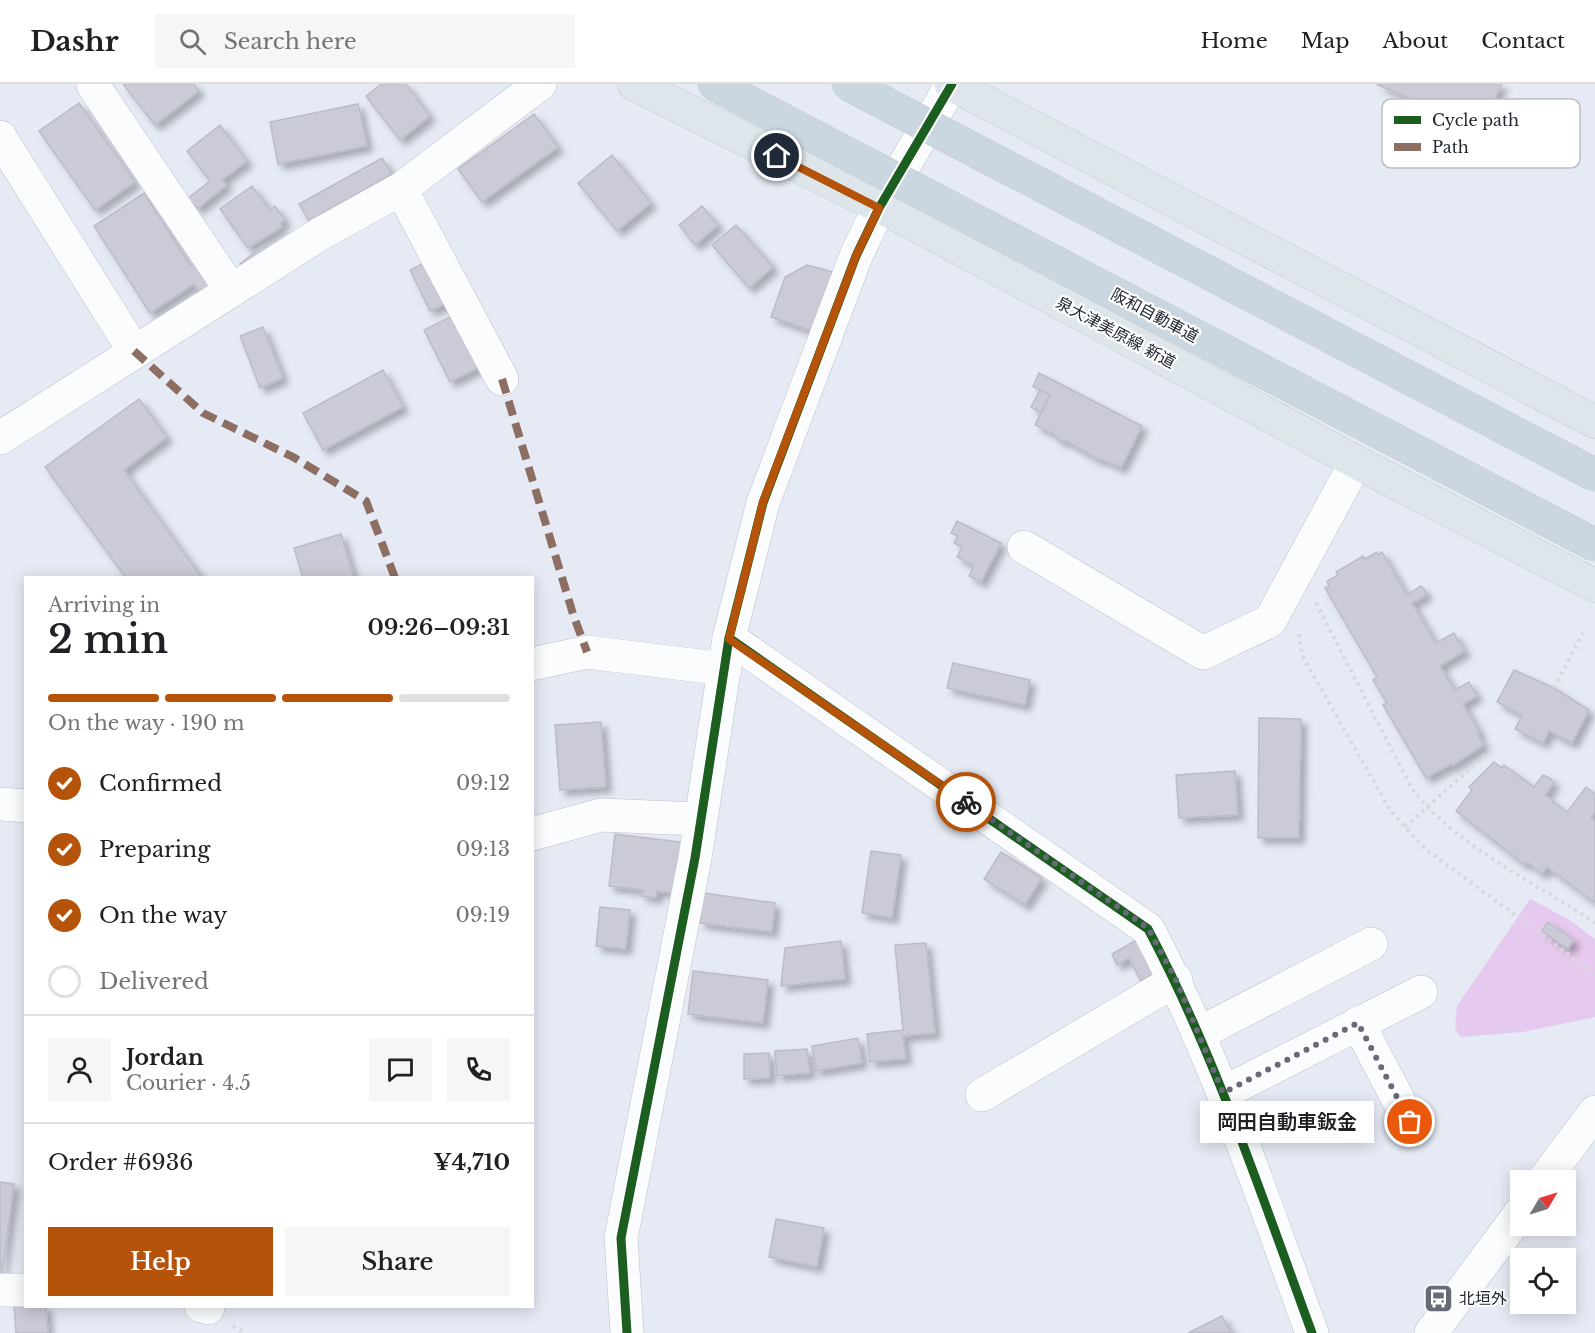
<!DOCTYPE html>
<meta charset="utf-8">
<style>
:root{--surface:#fff;--page:#f6f6f6;--text:#202124;--muted:#757577;--line:#e0e0e0;--accent:#b45309}
body{margin:0;font-family:"Libre Baskerville","Noto Sans JP",serif;background:var(--page);color:var(--text);height:100vh;display:flex;flex-direction:column;font-size:22px;white-space:nowrap}
*{box-sizing:border-box;margin:0}
p{font-size:20px;color:var(--muted)}
.icon{flex:none;width:33px;height:33px;fill:none;stroke:currentColor;stroke-width:2;stroke-linecap:round;stroke-linejoin:round}
.map{position:relative;flex:1;overflow:hidden}
.panel{position:absolute;left:24px;top:492px;width:510px;height:732px;display:flex;flex-direction:column;background:var(--surface);border-radius:0px;box-shadow:0 3px 15px #0003}
.panel>*{flex:none}
.needle{width:39px;rotate:52deg}
.buttons{position:absolute;left:1510px;top:1086px;display:grid;gap:12px}
.buttons a{display:grid;place-items:center;width:66px;height:66px;border-radius:0px;background:var(--surface);box-shadow:0 3px 15px #0003;font-size:30px}
.pin{position:absolute;display:grid;place-items:center;width:51px;height:51px;color:#fff;margin:-26px;border:3px solid #fff;border-radius:50%;box-shadow:0 2px 6px #0007}
.courier{position:absolute;display:grid;place-items:center;width:60px;height:60px;margin:-30px;border:4px solid #b45309;border-radius:50%;background:#fff;color:#222;box-shadow:0 2px 8px #0007}
.bubble{position:absolute;height:42px;border-radius:0px;background:var(--surface);box-shadow:0 3px 15px #0003;font-size:20px;font-weight:600;line-height:42px;text-align:center}
.headline em{font-style:normal;font-weight:600}
.headline div{display:flex;flex-direction:column-reverse}
.headline{display:flex;align-items:center;justify-content:space-between;height:102px;padding:0 24px}
h1{font-size:39px;font-weight:600;line-height:45px}
.bar{display:grid;grid-template-columns:repeat(4,1fr);gap:9px 6px;align-content:center;height:72px;padding:0 24px}
.bar i{height:8px;border-radius:4px;background:var(--line)}
.bar .current{background:var(--accent)}
.bar p{grid-column:span 4}
.line{display:flex;align-items:center;gap:15px;padding:0 24px;border-top:2px solid var(--line)}
.line div{flex:1}
.round{display:grid;place-items:center;flex:none;width:63px;height:63px;border-radius:0px;background:var(--page)}
ol{padding:0 24px;list-style:none}
li{display:flex;align-items:center;gap:18px;height:66px}
li p{margin-inline-start:auto}
li .icon{padding:6px;border-radius:50%;background:var(--accent);color:#fff;stroke-width:4}
li:last-child{color:var(--muted)}
li i{width:33px;height:33px;border:3px solid var(--line);border-radius:50%}
.button{display:flex;gap:12px;margin-top:auto;padding:12px 24px}
.button a{flex:1;height:69px;border-radius:0px;background:var(--accent);color:#fff;font-size:24px;font-weight:600;line-height:69px;text-align:center}
.button a+a{background:var(--page);color:var(--text)}
header{display:flex;align-items:center;gap:36px;box-sizing:border-box;height:84px;padding:0 30px;background:var(--surface);border-bottom:2px solid var(--line)}
header strong{font-size:28px}
nav{display:flex;gap:33px;margin-inline-start:auto;font-size:21px}
.search{width:420px;height:54px;background:var(--page);display:flex;align-items:center;gap:15px;box-sizing:border-box;padding:0 21px;border-radius:0px;color:var(--muted);font-size:22px}
.map>svg:first-child{display:block}
</style>
<header>
<strong>Dashr</strong>
<div class="search"><svg class="icon" aria-label="search" viewBox="0 0 24 24"><circle cx="10" cy="10" r="6"/><path d="M15 15l6 6"/></svg>Search here</div>
<nav><a>Home</a><a>Map</a><a>About</a><a>Contact</a></nav>
</header>
<div class="map">
<svg width="1595" height="1249" viewBox="0 0 1595 1249">
<defs>
<filter id="shadow"><feDropShadow dx="5.5" dy="5.5" stdDeviation="3" flood-color="#0004"/></filter>
</defs>
<rect width="100%" height="100%" fill="#e6eaf5"/>
<path fill="#e6c9ee" d="M1530,815L1568,835L1595,855V933L1523,948L1460,953L1455,944L1457,922Z"/>
<g fill="#cbcbd7" stroke="#bcbcc7" stroke-width="1.5" filter="url(#shadow)">
<path d="M123,0H194L199,7L155,41Z"/>
<path d="M381,0H406L430,32L400,56L366,12Z"/>
<path d="M1376,0H1502L1480,45Z"/>
<path d="M79,19L135,98L95,126L39,47Z"/>
<path d="M358,20L367,62L278,80L270,38Z"/>
<path d="M534,30L558,63L482,118L458,85Z"/>
<path d="M220,41L247,77L222,96L227,101L197,125L188,114L210,97L187,67Z"/>
<path d="M612,71L651,119L617,147L578,99Z"/>
<path d="M382,74L392,90L309,137L299,120Z"/>
<path d="M252,102L270,126L275,122L285,136L280,140L282,143L248,164L220,125Z"/>
<path d="M144,109L190,181L199,175L214,199L199,208L194,200L150,229L94,142Z"/>
<path d="M702,122L718,141L695,161L679,141Z"/>
<path d="M736,141L773,183L749,204L712,161Z"/>
<path d="M264,161L269,168L245,187L240,180Z"/>
<path d="M430,176L450,218L430,227L410,186Z"/>
<path d="M807,181L833,188L812,247L771,233L785,193Z"/>
<path d="M452,232L478,284L450,298L424,246Z"/>
<path d="M263,243L283,294L260,304L240,252Z"/>
<path d="M383,286L403,323L323,366L303,329Z"/>
<path d="M1039,289L1142,342L1121,384L1104,376L1097,375L1066,357H1060L1052,349L1035,341L1050,311L1033,303Z"/>
<path d="M1040,306L1050,311L1041,329L1031,323Z"/>
<path d="M139,315L167,353L124,386L202,494H126L45,383Z"/>
<path d="M957,437L1001,459L981,498L969,492L974,482L957,473L962,463L954,459L958,452L951,449Z"/>
<path d="M341,450L354,494H303L294,464Z"/>
<path d="M1377,468L1379,471L1382,468L1407,511L1421,502L1425,506L1426,511L1412,519L1436,559L1454,549L1465,567L1440,582L1455,606L1469,598L1477,612L1463,620L1480,649L1478,651L1484,661L1452,682L1451,680L1426,694L1383,621L1387,619L1373,596L1377,593L1325,504L1329,502L1327,497L1338,491L1336,488L1363,472L1365,475Z"/>
<path d="M953,579L1030,596L1025,621L947,604Z"/>
<path d="M1514,586L1554,604L1589,626L1572,659L1549,647L1543,659L1515,645L1522,632L1497,618Z"/>
<path d="M1259,634L1301,635L1299,754H1258Z"/>
<path d="M601,638L606,703L560,706L555,641Z"/>
<path d="M1494,678L1502,684L1504,681L1534,703L1543,691L1550,694L1554,699L1545,711L1567,728L1586,703L1595,710V728L1591,734L1595,737V819L1547,783L1542,790L1527,778L1525,781L1456,727L1472,706L1469,703Z"/>
<path d="M1235,687L1238,731L1179,734L1176,691Z"/>
<path d="M615,750L687,759L681,810L657,807L656,814L642,812L643,806L609,802Z"/>
<path d="M871,767L901,771L892,834L862,829Z"/>
<path d="M1001,768L1042,794L1025,821L984,795Z"/>
<path d="M703,809L775,819L772,848L700,839Z"/>
<path d="M600,823L630,826L626,865L596,862Z"/>
<path d="M1548,838L1574,856L1568,865L1542,847Z"/>
<path d="M1138,855L1157,888L1141,897L1129,874L1117,881L1112,870Z"/>
<path d="M841,857L845,895L781,902L785,864Z"/>
<path d="M926,859L935,949L903,952L906,975L870,978L867,950L903,946L895,861Z"/>
<path d="M693,887L768,896L763,939L688,930Z"/>
<path d="M858,954L862,979L816,987L812,962Z"/>
<path d="M807,965L810,989L777,992L775,967Z"/>
<path d="M769,969L770,994L744,995V970Z"/>
<path d="M0,1098L14,1100L2,1190H0Z"/>
<path d="M776,1135L824,1144L817,1183L769,1173Z"/>
<path d="M14,1221L46,1222L48,1249H16Z"/>
<path d="M1222,1232L1231,1249H1188Z"/>
</g>
<g fill="none" stroke-linecap="round" stroke-linejoin="round">
<defs>
<g id="minor">
<path d="M93,1L231,206"/>
<path d="M0,53L134,267"/>
<path d="M401,105L502,295"/>
<path d="M0,354L320,150L401,105L540,0"/>
<path d="M1024,463L1203,569L1270,537L1356,378"/>
<path d="M729,554L1148,845C1216,973 1262,1113 1312,1249"/>
<path d="M532,580L587,568L725,585"/>
<path d="M0,720L26,722"/>
<path d="M532,750L601,731L699,735"/>
<path d="M1358,939L1410,1038"/>
<path d="M1198,950L1371,860"/>
<path d="M1223,1009L1421,908"/>
<path d="M982,1011L1176,896"/>
<path d="M1544,1096L1595,1028"/>
<path d="M0,1206H26"/>
<path d="M201,1222L208,1224"/>
<path d="M627,1249L621,1154L695,774L729,554L763,419L856,172L879,124L952,0"/>
<path d="M1431,1249L1521,1128"/>
</g>
<g id="major">
<path d="M634,0L905,135L1356,378L1595,502"/>
<path d="M951,0L1595,338"/>
</g>
</defs>
<use href="#minor" stroke="#bcc0cb" stroke-width="34"/>
<use href="#major" stroke="#c6c8ce" stroke-width="34"/>
<g stroke="#d7d8dc" stroke-width="4" stroke-dasharray="3 4.5" stroke-linecap="butt">
<path d="M1316,519L1412,705C1457,763 1535,798 1595,839"/>
<path d="M1299,550L1302,571L1390,726L1405,743L1427,766L1595,890"/>
<path d="M1554,604L1583,549"/>
<path d="M1405,743L1490,667"/>
<path d="M233,1242L245,1249"/>
</g>
<use href="#minor" stroke="#fbfcfe" stroke-width="33"/>
<use href="#major" stroke="#dee6ec" stroke-width="33"/>
<defs>
<g id="highway-bridge">
<path d="M714,0L1595,461"/>
<path d="M848,0L1595,391"/>
</g>
</defs>
<use href="#highway-bridge" stroke="#c6c8ce" stroke-width="34" stroke-linecap="butt"/>
<use href="#highway-bridge" stroke="#cad7e1" stroke-width="33"/>
<g stroke="#8d6e63" stroke-width="8" stroke-dasharray="15 8" stroke-linecap="butt">
<path d="M134,267L203,329L293,373L366,417L395,494"/>
<path d="M502,295L573,530L587,568"/>
</g>
<defs>
<g id="cycleway">
<path d="M729,554L1148,845C1216,973 1262,1113 1312,1249"/>
<path d="M627,1249L621,1154L695,774L729,554L763,419L856,172L879,124L952,0"/>
</g>
</defs>
<use href="#cycleway" stroke="#fff" stroke-width="13"/>
<use href="#cycleway" stroke="#1b5e20" stroke-width="9"/>
</g>
<g fill="none" stroke-linecap="round" stroke-linejoin="round">
<path stroke="#676b77" stroke-width="6" stroke-dasharray="0 10.8" d="M966,718L1148,844L1176,896L1223,1009L1358,939L1410,1038"/>
<path stroke="#b45309" stroke-width="8" d="M777,72L879,124L856,172L763,418L729,555L966,718"/>
</g>
<defs>
<symbol id="bus-square" viewBox="-11 -11 22 22"><rect x="-9" y="-9" width="18" height="18" rx="4" fill="#676b77" stroke="#fff"/><path d="M-5-6H5V4H4V6H2V4H-2V6H-4V4H-5ZM-3.5-4V0h7V-4ZM-3.5 1.2v1.5H-2V1.2ZM2 1.2v1.5H3.5V1.2Z" fill="#fff"/></symbol>
</defs>
<g fill-rule="evenodd">
<use href="#bus-square" x="1422" y="1198" width="33" height="33"/>
</g>
<g text-anchor="middle" stroke-width="4.5" stroke-linejoin="round" paint-order="stroke">
<g font-size="16" fill="#222733" stroke="#fff">
<text transform="translate(1155 231) rotate(28)" y="6">阪和自動車道</text>
<text transform="translate(1116 248) rotate(28)" y="6">泉大津美原線 新道</text>
</g>
<g font-size="16" fill="#222733" stroke="#fff" text-anchor="start">
<text x="1459" y="1220">北垣外</text>
</g>
</g>
<rect x="1382" y="15" width="198" height="69" rx="9" fill="#fff" stroke="#bdbec2" stroke-width="1.5"/>
<rect x="1394" y="32" width="27" height="8" fill="#1b5e20"/>
<rect x="1394" y="59" width="27" height="8" fill="#8d6e63"/>
<g font-size="16" fill="#222733">
<text x="1432" y="42">Cycle path</text>
<text x="1432" y="69">Path</text>
</g>
</svg>
<div class="buttons">
<a><svg class="needle" viewBox="-14 -14 28 28"><path d="M0-13l5 13h-10z" fill="#e53935"/><path d="M0 13l5-13h-10z" fill="#757577"/></svg></a>
<a><svg class="icon" aria-label="locate" viewBox="0 0 24 24"><circle cx="12" cy="12" r="6"/><path d="M12 2v4M12 18v4M2 12h4M18 12h4"/></svg></a>
</div>
<div class="pin" style="left:1410px;top:1038px;background:#ea580c"><svg class="icon" aria-label="bag" viewBox="0 0 24 24"><path d="M5 8h14l-1 12H6zM9 8a3 3 0 0 1 6 0"/></svg></div>
<div class="pin" style="left:777px;top:72px;background:#1f2937"><svg class="icon" aria-label="home" viewBox="0 0 24 24"><path d="M3 11l9-7 9 7M6 9v11h12V9"/></svg></div>
<div class="courier" style="left:966px;top:718px"><svg class="icon" aria-label="bike" viewBox="0 0 24 24"><circle cx="6" cy="16" r="4"/><circle cx="18" cy="16" r="4"/><path d="M6 16l4-8h5l3 8M10 8l3 8H6M13 5h3"/></svg></div>
<div class="bubble" style="left:1200px;top:1017px;width:174px">岡田自動車鈑金</div>
<section class="panel">
<div class="headline"><div><h1>2 min</h1><p>Arriving in</p></div><em>09:26–09:31</em></div>
<div class="bar"><i class="current"></i><i class="current"></i><i class="current"></i><i></i><p>On the way · 190 m</p></div>
<ol>
<li><svg class="icon" aria-label="check" viewBox="0 0 24 24"><path d="M5 12l5 5 9-10"/></svg>Confirmed<p>09:12</p></li>
<li><svg class="icon" aria-label="check" viewBox="0 0 24 24"><path d="M5 12l5 5 9-10"/></svg>Preparing<p>09:13</p></li>
<li><svg class="icon" aria-label="check" viewBox="0 0 24 24"><path d="M5 12l5 5 9-10"/></svg>On the way<p>09:19</p></li>
<li><i></i>Delivered</li>
</ol>
<div class="line" style="height:108px"><a class="round"><svg class="icon" aria-label="person" viewBox="0 0 24 24"><circle cx="12" cy="8" r="4"/><path d="M4 21q1-7 8-7t8 7"/></svg></a><div><b>Jordan</b><p>Courier · 4.5</p></div><a class="round"><svg class="icon" aria-label="chat" viewBox="0 0 24 24"><path d="M4 5h16v11H9l-5 4z"/></svg></a><a class="round"><svg class="icon" aria-label="phone" viewBox="0 0 24 24"><path d="M5 4h4l2 5-3 2q2 4 5 5l2-3 5 2v4C11 20 4 13 5 4z"/></svg></a></div>
<div class="line" style="height:78px"><div>Order #6936</div><b>¥4,710</b></div>
<div class="button"><a>Help</a><a>Share</a></div>
</section>
</div>
